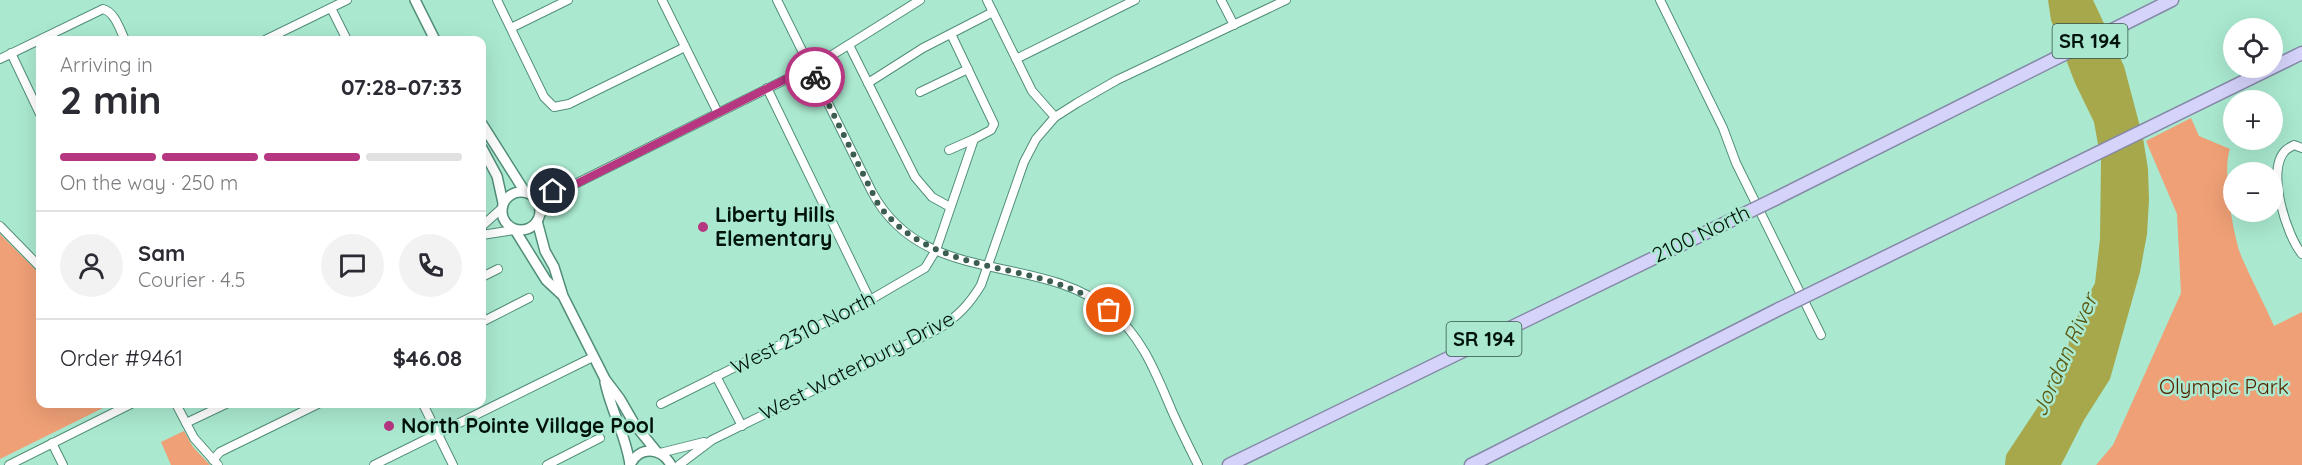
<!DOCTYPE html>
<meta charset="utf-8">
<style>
:root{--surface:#fff;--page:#f2f2f3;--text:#2b2b33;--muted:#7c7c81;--line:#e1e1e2;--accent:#b63681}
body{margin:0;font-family:Quicksand,sans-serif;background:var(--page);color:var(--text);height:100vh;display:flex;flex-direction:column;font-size:22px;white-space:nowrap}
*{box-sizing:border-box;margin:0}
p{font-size:20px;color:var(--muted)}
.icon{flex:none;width:33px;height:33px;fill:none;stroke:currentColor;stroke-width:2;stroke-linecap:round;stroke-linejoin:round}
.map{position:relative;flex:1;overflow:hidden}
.details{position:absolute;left:36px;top:36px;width:450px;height:372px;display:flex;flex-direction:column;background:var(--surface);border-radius:12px;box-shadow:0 6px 24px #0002}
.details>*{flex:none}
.fabs{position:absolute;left:2223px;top:18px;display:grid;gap:12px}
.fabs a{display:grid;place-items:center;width:60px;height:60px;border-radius:50%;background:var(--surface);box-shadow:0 6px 24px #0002;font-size:30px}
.pin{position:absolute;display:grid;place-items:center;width:51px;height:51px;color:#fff;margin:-26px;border:3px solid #fff;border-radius:50%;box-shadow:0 2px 6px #0007}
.courier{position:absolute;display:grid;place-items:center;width:60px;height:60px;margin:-30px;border:4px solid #b63681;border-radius:50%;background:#fff;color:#222;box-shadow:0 2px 8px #0007}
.head em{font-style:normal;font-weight:800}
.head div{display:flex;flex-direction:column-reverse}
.head{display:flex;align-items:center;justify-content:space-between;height:102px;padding:0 24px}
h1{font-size:39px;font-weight:800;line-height:45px}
.bar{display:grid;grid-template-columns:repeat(4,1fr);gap:9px 6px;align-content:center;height:72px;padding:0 24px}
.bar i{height:8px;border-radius:4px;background:var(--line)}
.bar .on{background:var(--accent)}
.bar p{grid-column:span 4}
.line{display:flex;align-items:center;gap:15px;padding:0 24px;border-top:2px solid var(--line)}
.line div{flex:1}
.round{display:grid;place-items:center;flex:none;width:63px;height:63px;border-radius:32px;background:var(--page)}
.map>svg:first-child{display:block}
</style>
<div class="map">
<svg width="2302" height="465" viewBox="0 0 2302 465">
<rect width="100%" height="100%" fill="#aae9d0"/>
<g fill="#efa076">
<path d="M2191,118L2199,136L2230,149C2222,170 2233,237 2242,258C2252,281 2264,303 2274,326L2302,312V465H2096L2113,445L2181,293L2177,214L2146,141Z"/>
<path d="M0,234L40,274V404H111L0,459Z"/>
<path d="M184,431L193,447L210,465H171L161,442Z"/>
</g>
<path fill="#a7a74b" d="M2048,0H2093L2124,66L2143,138L2148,169L2149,200L2147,234L2140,272L2110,379L2084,420L2061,465H2005L2006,455L2053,384L2067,352L2072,327L2095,283L2100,239L2101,161L2094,122L2075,83L2051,20Z"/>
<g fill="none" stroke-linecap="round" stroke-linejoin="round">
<defs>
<g id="minor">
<path d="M497,0L544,97L554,107L569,104L685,47"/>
<path d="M662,0L718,113"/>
<path d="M777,0L872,192C924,289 1040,251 1111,311C1143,338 1156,374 1172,411C1180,429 1189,447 1198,465"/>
<path d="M987,0L1032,91L1055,117"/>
<path d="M1221,0L1234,25"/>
<path d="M1660,0L1723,128L1736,163L1821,335"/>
<path d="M331,8L347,40"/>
<path d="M511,28L568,0"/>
<path d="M265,40L347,0"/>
<path d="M849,45L915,177L932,197L950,207"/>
<path d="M11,53L40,114"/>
<path d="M0,59L103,9C115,12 120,30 125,40"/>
<path d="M1016,59L1135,0"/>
<path d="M868,83L923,48L993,12"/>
<path d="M767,88L870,300"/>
<path d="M920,92L968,69"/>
<path d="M2302,148L2294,145C2291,147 2288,148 2286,150C2265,169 2287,237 2302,254"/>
<path d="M949,150L974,139"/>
<path d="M530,194L564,188"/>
<path d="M539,216L553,199L571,186L821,62L920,0"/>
<path d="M0,226L40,267"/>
<path d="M482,226L501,209"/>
<path d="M482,235L514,230"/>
<path d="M482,277L498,269"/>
<path d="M482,322L529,298"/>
<path d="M716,376L742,426"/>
<path d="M176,404L194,438L218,465"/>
<path d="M423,404L453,465"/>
<path d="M661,404L870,300L925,268L936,250L974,139L991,130L994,124L951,34"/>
<path d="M186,423L226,404"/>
<path d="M52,443L63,465"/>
<path d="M660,453L704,442"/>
<path d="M213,460L220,452L318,404"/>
<path d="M9,465L131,404"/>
<path d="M374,465L593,357"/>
<path d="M547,465L600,438"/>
<path d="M679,465L712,440L938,329C957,317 969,305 981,285L1024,162L1036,139L1055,117L1077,103L1117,80L1286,0"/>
</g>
<g id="tertiary">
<path d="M415,0L435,40"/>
<path d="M482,124L525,192"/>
<path d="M482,148L497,176L503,203"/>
<circle cx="521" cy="211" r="19"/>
<path d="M537,221L545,251L554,267L563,296L605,379L620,399L635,425L657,452"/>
<path d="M515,230L546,280L561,294"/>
<path d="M605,382C611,411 626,435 630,465"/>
<path d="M630,465C639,446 661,447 671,465"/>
</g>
<g id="trunk">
<path d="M1777,198L2172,0"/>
<path d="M1818,290L2302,53"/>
<path d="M1229,465L1740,216"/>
<path d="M1471,465L1779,309"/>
</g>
</defs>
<use href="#minor" stroke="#528e78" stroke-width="10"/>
<use href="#tertiary" stroke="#528e78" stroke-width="12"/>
<use href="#trunk" stroke="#8589a7" stroke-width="15"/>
<use href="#minor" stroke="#fff" stroke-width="8"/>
<use href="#tertiary" stroke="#fff" stroke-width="9"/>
<use href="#trunk" stroke="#d6d3fb" stroke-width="12"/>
<defs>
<g id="trunk-bridge">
<path d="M1740,216L1777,198"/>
<path d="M1779,309L1818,290"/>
</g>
</defs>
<use href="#trunk-bridge" stroke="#8589a7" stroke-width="15" stroke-linecap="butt"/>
<use href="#trunk-bridge" stroke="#d6d3fb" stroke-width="12"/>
</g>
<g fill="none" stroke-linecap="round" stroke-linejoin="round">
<path stroke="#3b5e51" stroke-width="6" stroke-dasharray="0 10.8" d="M815,77L878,204C936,282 1038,256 1109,310"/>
<path stroke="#b63681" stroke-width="8" d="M553,191L572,186L810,67L815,77"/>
</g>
<g fill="#b63681" stroke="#aae9d0" stroke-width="2">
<circle cx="703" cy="227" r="6"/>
<circle cx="389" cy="426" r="6"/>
</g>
<g text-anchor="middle" stroke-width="5" stroke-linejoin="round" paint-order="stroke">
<g fill="#aae9d0" stroke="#335347" stroke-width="1.5">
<rect x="2052.5" y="24" width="75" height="34" rx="4.5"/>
<rect x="1446.5" y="322" width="75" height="34" rx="4.5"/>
</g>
<g font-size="20" font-weight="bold" fill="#00130c">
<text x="2090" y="48">SR 194</text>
<text x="1484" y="346">SR 194</text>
</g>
<g font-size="21" font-weight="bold" fill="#00130c" stroke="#aae9d0" text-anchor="start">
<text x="715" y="222">Liberty Hills<tspan x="715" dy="24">Elementary</tspan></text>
<text x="401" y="433">North Pointe Village Pool</text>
</g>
<g font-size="21" fill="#00130c" stroke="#aae9d0">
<text transform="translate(1701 234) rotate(-26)" y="7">2100 North</text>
<text transform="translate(803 333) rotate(-27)" y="7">West 2310 North</text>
<text transform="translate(857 366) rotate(-27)" y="7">West Waterbury Drive</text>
</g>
<g font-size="21" fill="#572401" stroke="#aae9d0">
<text x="2224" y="394">Olympic Park</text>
</g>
<g font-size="22" font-style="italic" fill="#575610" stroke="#aae9d0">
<text transform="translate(2064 355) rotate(-66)" y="8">Jordan River</text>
</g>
</g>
</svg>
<div class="fabs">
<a><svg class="icon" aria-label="locate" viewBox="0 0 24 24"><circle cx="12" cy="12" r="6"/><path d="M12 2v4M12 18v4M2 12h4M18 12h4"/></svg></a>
<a>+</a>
<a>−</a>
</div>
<div class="pin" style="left:1109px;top:310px;background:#ea580c"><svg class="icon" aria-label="bag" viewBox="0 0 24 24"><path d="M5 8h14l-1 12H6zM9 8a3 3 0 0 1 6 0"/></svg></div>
<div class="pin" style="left:553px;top:191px;background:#1f2937"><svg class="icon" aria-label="home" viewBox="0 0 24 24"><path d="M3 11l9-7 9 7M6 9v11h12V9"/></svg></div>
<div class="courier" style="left:815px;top:77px"><svg class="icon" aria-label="bike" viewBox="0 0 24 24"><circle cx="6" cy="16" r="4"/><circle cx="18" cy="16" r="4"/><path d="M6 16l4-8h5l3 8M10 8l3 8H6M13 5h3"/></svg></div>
<section class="details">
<div class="head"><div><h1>2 min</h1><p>Arriving in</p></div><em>07:28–07:33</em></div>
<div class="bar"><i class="on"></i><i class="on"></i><i class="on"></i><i></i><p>On the way · 250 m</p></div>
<div class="line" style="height:108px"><a class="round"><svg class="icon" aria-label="person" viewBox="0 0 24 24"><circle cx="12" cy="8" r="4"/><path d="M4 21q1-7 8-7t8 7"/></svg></a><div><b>Sam</b><p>Courier · 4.5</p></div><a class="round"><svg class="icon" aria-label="chat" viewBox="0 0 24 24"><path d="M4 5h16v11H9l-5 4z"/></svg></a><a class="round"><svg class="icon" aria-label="phone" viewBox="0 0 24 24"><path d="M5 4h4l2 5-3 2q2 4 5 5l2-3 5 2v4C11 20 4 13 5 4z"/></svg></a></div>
<div class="line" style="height:78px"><div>Order #9461</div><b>$46.08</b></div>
</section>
</div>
